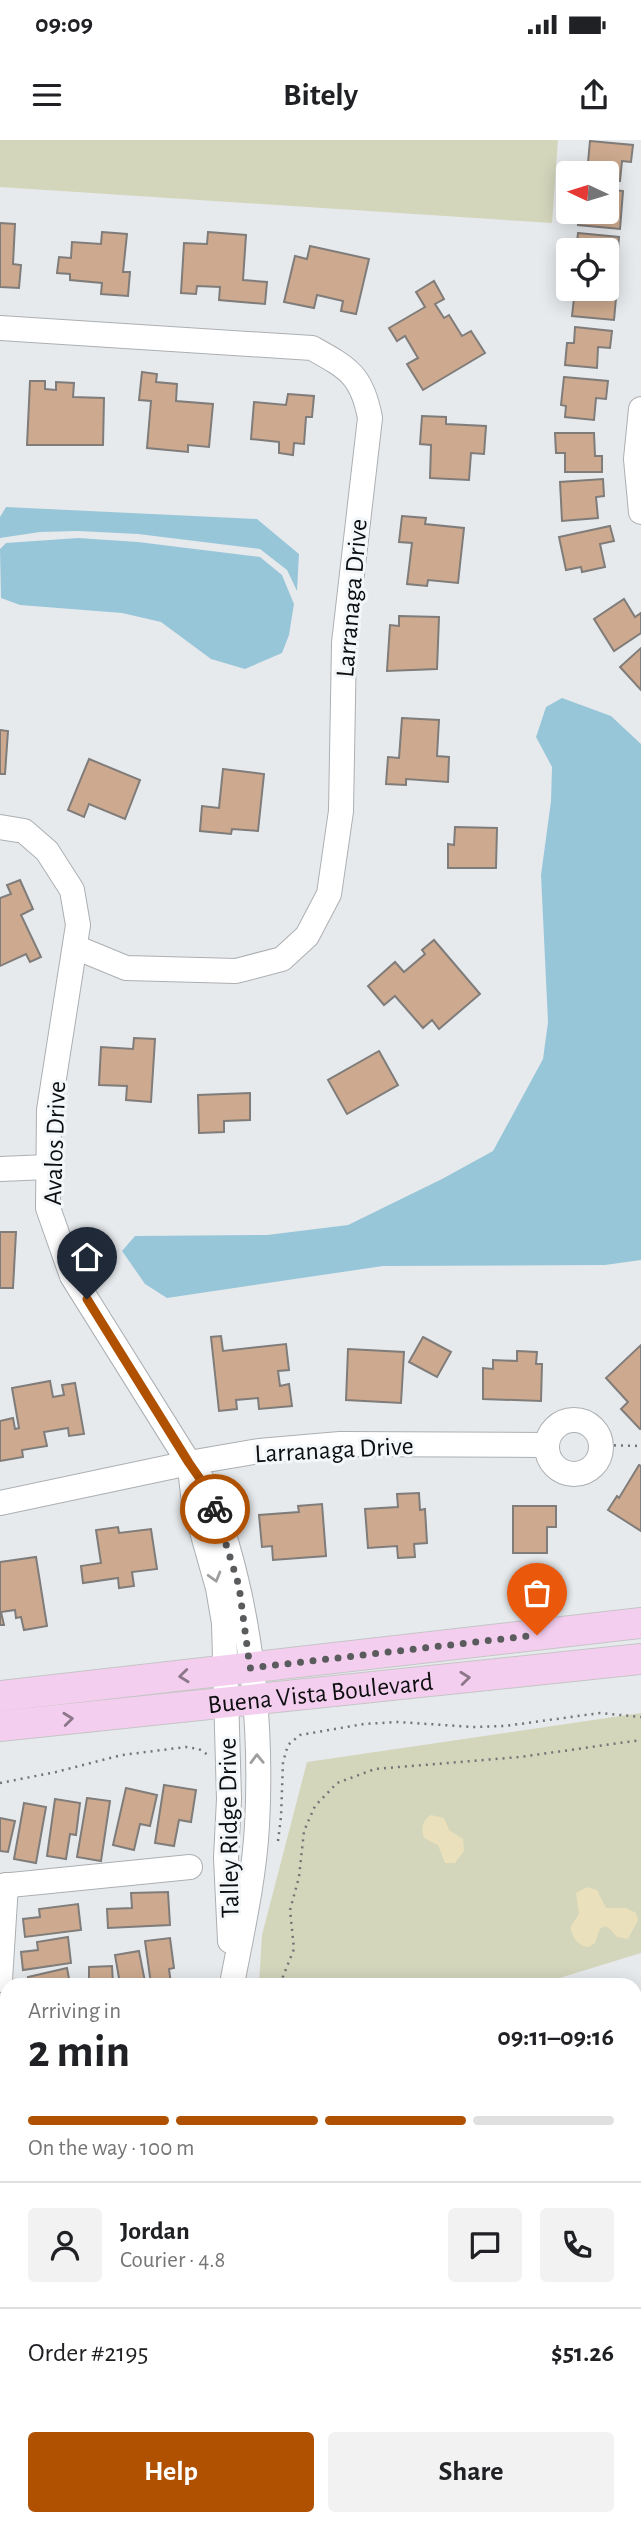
<!DOCTYPE html>
<meta charset="utf-8">
<style>
:root{--surface:#fff;--page:#f2f2f2;--text:#202124;--muted:#757577;--line:#e0e0e0;--accent:#af5100}
body{margin:0;font-family:"Alegreya Sans",sans-serif;background:var(--page);color:var(--text);height:100vh;display:flex;flex-direction:column;font-size:26px;white-space:nowrap}
*{box-sizing:border-box;margin:0}
p{font-size:23px;color:var(--muted)}
.icon{flex:none;width:38px;height:38px;fill:none;stroke:currentColor;stroke-width:2;stroke-linecap:round;stroke-linejoin:round}
.map{position:relative;flex:1;overflow:hidden}
.panel{position:absolute;left:0px;top:1838px;width:642px;height:548px;display:flex;flex-direction:column;background:var(--surface);border-radius:21px 21px 0 0;box-shadow:0 4px 18px #0003}
.panel>*{flex:none}
.needle{width:46px;rotate:274deg}
.controls{position:absolute;left:556px;top:21px;display:grid;gap:14px}
.controls a{display:grid;place-items:center;width:63px;height:63px;border-radius:7px;background:var(--surface);box-shadow:0 4px 18px #0003;font-size:35px}
.pin{position:absolute;display:grid;place-items:center;width:60px;height:60px;color:#fff;margin:-72px -30px;border-radius:50% 50% 50% 0;rotate:-45deg;box-shadow:0 0 7px #0007}
.pin .icon{rotate:45deg}
.courier{position:absolute;display:grid;place-items:center;width:70px;height:70px;margin:-35px;border:5px solid #af5100;border-radius:50%;background:#fff;color:#222;box-shadow:0 2px 9px #0007}
.overview em{font-style:normal;font-weight:700}
.overview div{display:flex;flex-direction:column-reverse}
.overview{display:flex;align-items:center;justify-content:space-between;height:119px;padding:0 28px}
h1{font-size:46px;font-weight:700;line-height:52px}
.bar{display:grid;grid-template-columns:repeat(4,1fr);gap:10px 7px;align-content:center;height:84px;padding:0 28px}
.bar i{height:9px;border-radius:5px;background:var(--line)}
.bar .current{background:var(--accent)}
.bar p{grid-column:span 4}
.line{display:flex;align-items:center;gap:18px;padding:0 28px;border-top:2px solid var(--line)}
.line div{flex:1}
.round{display:grid;place-items:center;flex:none;width:74px;height:74px;border-radius:7px;background:var(--page)}
.cta{display:flex;gap:14px;margin-top:auto;padding:14px 28px}
.cta a{flex:1;height:80px;border-radius:7px;background:var(--accent);color:#fff;font-size:28px;font-weight:700;line-height:80px;text-align:center}
.cta a+a{background:var(--page);color:var(--text)}
.status{display:flex;justify-content:space-between;align-items:center;height:49px;padding:0 35px;background:var(--surface);direction:ltr}
.status svg{height:19px;fill:currentColor}
header{display:flex;justify-content:space-between;align-items:center;height:91px;padding:0 28px;background:var(--surface);font-size:32px;font-weight:700}
.map>svg:first-child{display:block}
</style>
<div class="status"><b>09:09</b><svg viewBox="0 0 49 12"><path d="M0 12V9h3v3zM5 12V6h3v6zM10 12V3h3v9zM15 12V0h3v12zM26 1h20v11H26zM47 4h2v5h-2z"/></svg></div>
<header><svg class="icon" aria-label="menu" viewBox="0 0 24 24"><path d="M4 6h16M4 12h16M4 18h16"/></svg>Bitely<svg class="icon" aria-label="share" viewBox="0 0 24 24"><path d="M12 15V3M7 8l5-5 5 5M5 13v7h14v-7"/></svg></header>
<div class="map">
<svg width="641" height="2384" viewBox="0 0 641 2384">
<rect width="100%" height="100%" fill="#e7eaed"/>
<g fill="#d3d6bb">
<path d="M0,0H558L552,83L0,47Z"/>
<path d="M641,1573V1813L540,1844H259L262,1795L307,1622Z"/>
<path d="M7,2047V2378H583L585,2384H0V2050Z"/>
</g>
<g fill="#eae0bb">
<path d="M431,1675L444,1678L449,1690L463,1699L464,1711L455,1723H445L438,1705L424,1698C421,1689 422,1680 431,1675Z"/>
<path d="M587,1747L597,1750L606,1768H626L636,1773L638,1780L628,1799L617,1797L610,1789L605,1786L600,1789L595,1803L589,1807C579,1807 570,1796 571,1786L579,1774L576,1753Z"/>
<path d="M114,2378H181L182,2383L110,2384Z"/>
</g>
<g fill="#98c6d9">
<path d="M6,367L257,379L299,414L297,451L287,430L260,409L138,394L78,391L40,392L0,398V377Z"/>
<path d="M78,398L138,402L260,417L282,435L294,464L289,495L282,513L245,529L211,519L161,482L122,473L20,465L1,458L0,409L6,403Z"/>
<path d="M562,558L611,576L641,604V1120L605,1125L383,1126L167,1158L145,1144L122,1111L135,1096L267,1095L348,1085L442,1039L493,1011L543,919L548,882L541,735L551,661L552,627L536,597L546,567Z"/>
</g>
<g fill="#cdaa8f" stroke="#7f7c7a" stroke-width="2">
<path d="M590,1L633,5L631,22L622,21L620,41L607,40V33H587Z"/>
<path d="M607,49L623,51L620,89L578,85L580,72H607Z"/>
<path d="M0,83L15,84L13,124L21,125L19,148L0,147Z"/>
<path d="M102,92L127,94L123,132H130L128,156L101,154L102,143L70,140V134L57,133L59,117L71,118L72,102L101,104Z"/>
<path d="M208,92L246,95L243,140L267,142L265,164L219,160L220,147L197,146L196,154L181,153L184,103L207,104Z"/>
<path d="M578,93L619,97L616,136L607,135V110H584V104L577,103Z"/>
<path d="M310,106L369,119L356,174L341,171L343,161L317,155L314,168L284,162L295,116L307,119Z"/>
<path d="M434,141L444,159L435,164L444,178L449,175L462,196L471,191L485,213L423,250L407,224L418,218L405,196L397,201L389,188L425,167L416,152Z"/>
<path d="M575,149H603L602,157L616,158L614,180L572,176Z"/>
<path d="M575,187L612,191L610,208L598,207L597,228L565,225L567,203H574Z"/>
<path d="M142,232L157,234L156,242L177,244L176,261L213,264L209,307L188,305V312L147,308L151,261L139,260Z"/>
<path d="M564,237L608,241L606,259L596,258L594,280L565,277L566,266L561,265Z"/>
<path d="M30,241H45V249L56,250V242L74,243L73,257L104,258L103,305H27Z"/>
<path d="M288,254L314,256L312,277H306L304,304L294,303L293,315L279,313V302L251,299L254,262L286,265Z"/>
<path d="M422,276L446,277V284L486,286L484,314L471,313L469,340L430,338L431,305L420,304Z"/>
<path d="M555,293H594L595,316H602V332H565V313H556Z"/>
<path d="M603,339L604,356L596,357L598,378L562,381L560,342Z"/>
<path d="M402,376L426,378L425,384L464,388L458,443L428,440L427,446L407,444L412,403L399,402Z"/>
<path d="M610,386L614,401L600,404L605,427L582,432L581,427L566,430L559,397Z"/>
<path d="M624,459L635,477L641,473V493L614,511L594,479Z"/>
<path d="M399,476L439,477L437,529L387,531L390,485L399,486Z"/>
<path d="M641,508V550L620,527Z"/>
<path d="M402,578L439,580L437,616L449,617L448,642L406,639V645L386,644L388,617L399,618Z"/>
<path d="M0,590L8,591L5,634H0Z"/>
<path d="M89,619L140,640L125,679L89,664L84,677L68,670Z"/>
<path d="M223,629L264,634L258,691L232,689L231,694L200,691L202,666L219,668Z"/>
<path d="M455,687L497,688L496,728H448V704L454,705Z"/>
<path d="M20,740L33,769L21,775L41,817L30,822L26,814L0,826V758L11,754L7,745Z"/>
<path d="M434,800L480,854L439,889L432,880L423,888L395,856L384,865L368,846L395,822L404,832L425,814L422,810Z"/>
<path d="M134,898L155,899L151,962L126,960L127,946L99,945L101,907L133,909Z"/>
<path d="M379,911L398,945L347,974L328,940Z"/>
<path d="M250,953V980L224,981V992L199,993L198,955Z"/>
<path d="M0,1092H16L13,1148H0Z"/>
<path d="M221,1196L223,1211L286,1204L289,1230L278,1231L280,1246L289,1244L292,1266L259,1269L258,1258L236,1260L237,1269L219,1271L211,1197Z"/>
<path d="M423,1197L451,1212L437,1237L409,1222Z"/>
<path d="M641,1205V1289H640L621,1269L628,1262L606,1238Z"/>
<path d="M348,1209L404,1212L401,1263L346,1260Z"/>
<path d="M517,1211L537,1212L536,1224H542L541,1261L483,1259V1228L493,1229V1220L517,1221Z"/>
<path d="M50,1241L53,1257L64,1255L62,1245L75,1243L84,1294L69,1296L68,1288L44,1292L47,1306L22,1310L23,1317L0,1321V1281L13,1278L15,1289L19,1288L12,1248Z"/>
<path d="M639,1325L641,1326V1391L608,1370L617,1356L619,1358Z"/>
<path d="M419,1353L420,1370L425,1369L427,1403L414,1404L415,1417L398,1418L397,1406L368,1408L365,1369L398,1367L397,1354Z"/>
<path d="M322,1364L326,1416L273,1420L272,1406L262,1407L259,1375L299,1372L298,1366Z"/>
<path d="M513,1366H556V1387H547V1413H513Z"/>
<path d="M118,1387L119,1393L151,1389L157,1429L132,1432L134,1446L119,1448L118,1438L83,1443L81,1426L101,1423L96,1390Z"/>
<path d="M36,1417L47,1486L24,1490L21,1477L16,1478L15,1470L1,1472L4,1485H0V1422Z"/>
<path d="M164,1645L196,1650L191,1682L179,1680L174,1706L155,1703Z"/>
<path d="M126,1648L157,1655L150,1686L140,1684L134,1710L113,1705Z"/>
<path d="M87,1658L110,1661L101,1721L77,1717Z"/>
<path d="M55,1659L80,1663L76,1695L70,1694L66,1719L47,1716Z"/>
<path d="M24,1663L46,1667L36,1723L14,1719Z"/>
<path d="M0,1678L15,1681L8,1712L0,1711Z"/>
<path d="M168,1752L170,1785L108,1788L107,1769L132,1768L131,1753Z"/>
<path d="M78,1764L81,1790L25,1797L23,1779L40,1777L39,1769Z"/>
<path d="M68,1797L71,1823L23,1830L21,1812L38,1810L37,1802Z"/>
<path d="M170,1798L174,1828L169,1829L171,1844H151L145,1801Z"/>
<path d="M139,1811L145,1842L140,1844H120L115,1815Z"/>
<path d="M112,1826L113,1844H89V1827Z"/>
<path d="M67,1828L70,1844H29L28,1837Z"/>
<path d="M641,1858V1909L640,1903L635,1905V1860Z"/>
<path d="M3,1965L7,1969V2002L0,1995V1968Z"/>
<path d="M640,2198L641,2221L635,2223V2200Z"/>
<path d="M635,2237L641,2253V2258L635,2260Z"/>
<path d="M641,2289V2345L635,2347V2291Z"/>
</g>
<g fill="none" stroke-linecap="round" stroke-linejoin="round">
<defs>
<g id="minor">
<path d="M0,188L312,208C348,228 362,235 370,278L344,503L341,671L329,754L307,796L282,819L236,831L126,828L75,807"/>
<path d="M641,269L636,319L641,372"/>
<path d="M0,687L24,691L47,711L72,750L78,785L49,970L48,1068L72,1136L189,1323C196,1333 206,1343 211,1354C218,1370 222,1389 227,1405C253,1494 262,1593 257,1686C254,1739 242,1792 232,1844"/>
<path d="M0,1029L48,1027"/>
<circle cx="574" cy="1307" r="27"/>
<path d="M190,1328L194,1363L218,1448L224,1483L229,1659L226,1718L230,1801"/>
<path d="M0,1363L189,1323L259,1311L340,1304L547,1305"/>
<path d="M0,1746L190,1727"/>
<path d="M0,1840L6,1745"/>
<path d="M0,1943L7,1940"/>
<path d="M635,1992L641,1983"/>
<path d="M635,2072L641,2086"/>
<path d="M292,2378L294,2384"/>
</g>
<g id="major">
<path d="M0,1556L641,1483"/>
<path id="s1" d="M0,1586L641,1519"/>
</g>
</defs>
<use href="#minor" stroke="#acafb2" stroke-width="26"/>
<use href="#major" stroke="#c5c5c5" stroke-width="32"/>
<g stroke="#727476" stroke-width="2.5" stroke-dasharray="2 5" stroke-linecap="butt">
<path d="M600,1305L641,1306"/>
<path d="M0,1643L56,1632L122,1615L186,1607L199,1609L208,1615"/>
<path d="M278,1701L281,1677L283,1622L288,1605L300,1595L364,1584L397,1582L474,1587L505,1586L600,1573L641,1577"/>
<path d="M280,1844L294,1809L290,1770L299,1737L304,1691L315,1666L337,1643L375,1629L520,1617L641,1600"/>
<path d="M0,2076L7,2073"/>
<path d="M245,2378L246,2384"/>
<path d="M339,2378L340,2384"/>
</g>
<use href="#minor" stroke="#fff" stroke-width="24"/>
<use href="#major" stroke="#f4ceef" stroke-width="30"/>
</g>
<defs><path id="oneway-chevron" d="M-2-3.5L2.5 0L-2 3.5" fill="none" stroke-width="1.6" stroke-linecap="round" stroke-linejoin="round" transform="scale(1.75)"/></defs>
<g stroke="#9e9f9f">
<use href="#oneway-chevron" transform="translate(215 1437) rotate(74)"/>
<use href="#oneway-chevron" transform="translate(257 1619) rotate(-91)"/>
</g>
<g stroke="#8c788a">
<use href="#oneway-chevron" transform="translate(184 1536) rotate(174)"/>
<use href="#oneway-chevron" transform="translate(465 1538) rotate(-6)"/>
<use href="#oneway-chevron" transform="translate(68 1579) rotate(-6)"/>
</g>
<g fill="none" stroke-linecap="round" stroke-linejoin="round">
<path stroke="#595b5d" stroke-width="7" stroke-dasharray="0 12.6" d="M215,1369L239,1446L250,1528L537,1495"/>
<path stroke="#af5100" stroke-width="9" d="M87,1159L189,1323L210,1353L215,1369"/>
</g>
<g text-anchor="middle" stroke-width="6" stroke-linejoin="round" paint-order="stroke">
<g font-size="26" fill="#0d0e0f" stroke="#f4f7fa">
<text transform="translate(351 458) rotate(-85)" y="9">Larranaga Drive</text>
<text transform="translate(54 1003) rotate(-88)" y="9">Avalos Drive</text>
<text transform="translate(334 1309) rotate(-3)" y="9">Larranaga Drive</text>
<text dy="9" stroke="none"><textPath href="#s1" startOffset="322">Buena Vista Boulevard</textPath></text>
<text transform="translate(228 1688) rotate(-91)" y="9">Talley Ridge Drive</text>
</g>
</g>
</svg>
<div class="controls">
<a><svg class="needle" viewBox="-14 -14 28 28"><path d="M0-13l5 13h-10z" fill="#e53935"/><path d="M0 13l5-13h-10z" fill="#757577"/></svg></a>
<a><svg class="icon" aria-label="locate" viewBox="0 0 24 24"><circle cx="12" cy="12" r="6"/><path d="M12 2v4M12 18v4M2 12h4M18 12h4"/></svg></a>
</div>
<div class="pin" style="left:537px;top:1495px;background:#ea580c"><svg class="icon" aria-label="bag" viewBox="0 0 24 24"><path d="M5 8h14l-1 12H6zM9 8a3 3 0 0 1 6 0"/></svg></div>
<div class="pin" style="left:87px;top:1159px;background:#1f2937"><svg class="icon" aria-label="home" viewBox="0 0 24 24"><path d="M3 11l9-7 9 7M6 9v11h12V9"/></svg></div>
<div class="courier" style="left:215px;top:1369px"><svg class="icon" aria-label="bike" viewBox="0 0 24 24"><circle cx="6" cy="16" r="4"/><circle cx="18" cy="16" r="4"/><path d="M6 16l4-8h5l3 8M10 8l3 8H6M13 5h3"/></svg></div>
<section class="panel">
<div class="overview"><div><h1>2 min</h1><p>Arriving in</p></div><em>09:11–09:16</em></div>
<div class="bar"><i class="current"></i><i class="current"></i><i class="current"></i><i></i><p>On the way · 100 m</p></div>
<div class="line" style="height:126px"><a class="round"><svg class="icon" aria-label="person" viewBox="0 0 24 24"><circle cx="12" cy="8" r="4"/><path d="M4 21q1-7 8-7t8 7"/></svg></a><div><b>Jordan</b><p>Courier · 4.8</p></div><a class="round"><svg class="icon" aria-label="chat" viewBox="0 0 24 24"><path d="M4 5h16v11H9l-5 4z"/></svg></a><a class="round"><svg class="icon" aria-label="phone" viewBox="0 0 24 24"><path d="M5 4h4l2 5-3 2q2 4 5 5l2-3 5 2v4C11 20 4 13 5 4z"/></svg></a></div>
<div class="line" style="height:91px"><div>Order #2195</div><b>$51.26</b></div>
<div class="cta"><a>Help</a><a>Share</a></div>
</section>
</div>
